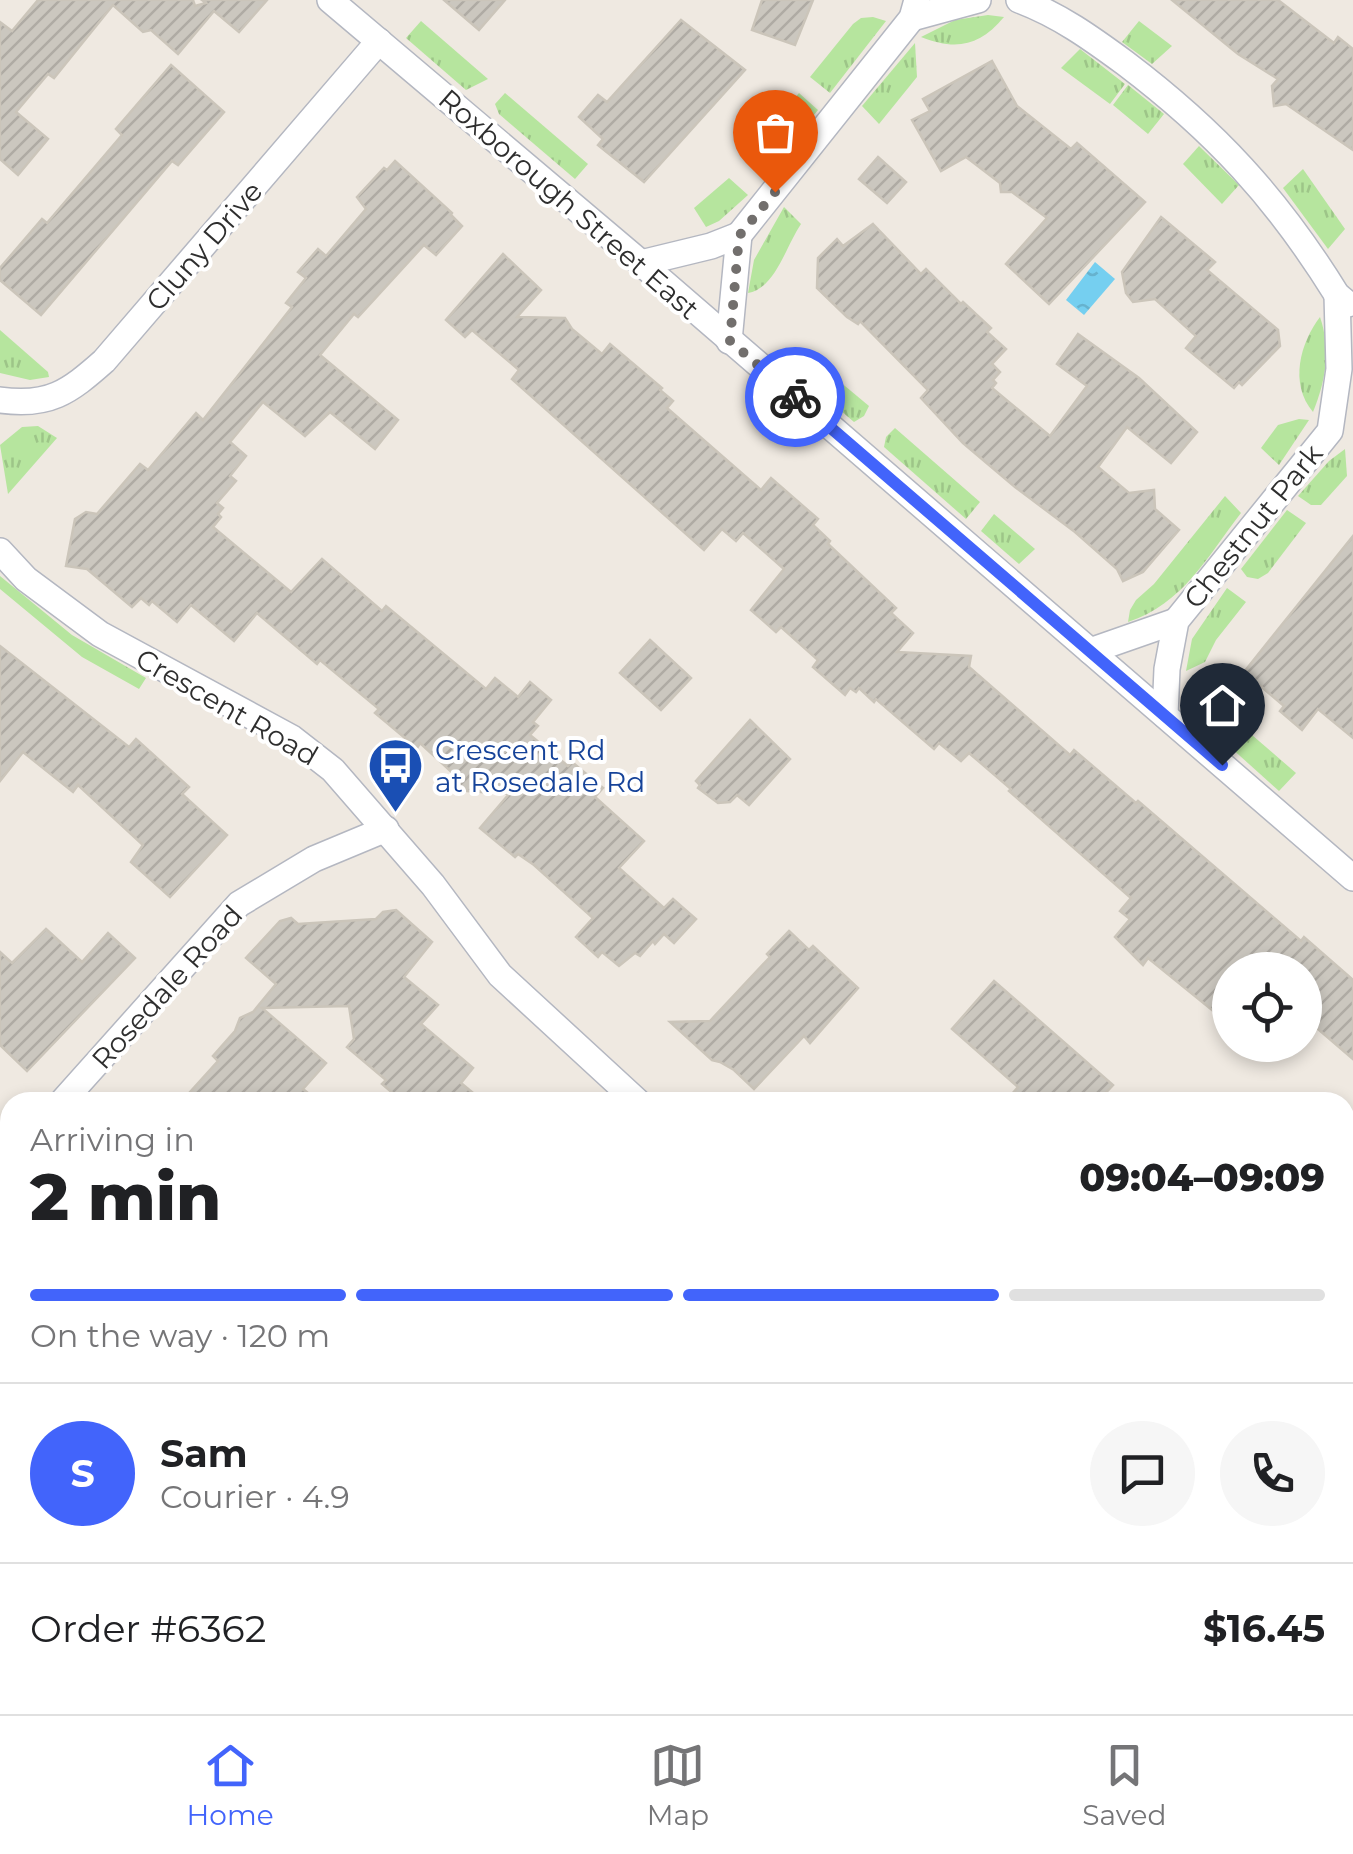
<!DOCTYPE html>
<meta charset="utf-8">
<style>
:root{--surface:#fff;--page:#f6f6f6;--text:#202124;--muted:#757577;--line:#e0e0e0;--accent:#4264fb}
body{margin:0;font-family:Montserrat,sans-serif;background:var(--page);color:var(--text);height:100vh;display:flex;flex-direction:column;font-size:38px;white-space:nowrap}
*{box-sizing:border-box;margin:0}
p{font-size:32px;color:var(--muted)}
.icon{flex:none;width:55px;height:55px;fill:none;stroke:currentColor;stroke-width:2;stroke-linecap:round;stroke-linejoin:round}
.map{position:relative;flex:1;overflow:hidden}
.side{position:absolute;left:0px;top:1092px;width:1355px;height:622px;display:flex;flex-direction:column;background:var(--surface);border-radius:30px 30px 0 0;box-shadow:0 5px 15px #0003}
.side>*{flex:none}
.controls{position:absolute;left:1212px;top:952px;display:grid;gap:20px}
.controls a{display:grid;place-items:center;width:110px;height:110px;border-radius:50%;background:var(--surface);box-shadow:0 5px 15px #0003;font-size:50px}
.pin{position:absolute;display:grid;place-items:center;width:85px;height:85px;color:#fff;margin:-102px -42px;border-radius:50% 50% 50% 0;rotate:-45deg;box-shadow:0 0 10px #0007}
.pin .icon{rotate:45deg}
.courier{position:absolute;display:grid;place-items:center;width:100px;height:100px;margin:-50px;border:8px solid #4264fb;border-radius:50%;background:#fff;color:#222;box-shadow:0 2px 12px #0007}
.summary em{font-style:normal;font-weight:800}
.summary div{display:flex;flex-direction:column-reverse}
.summary{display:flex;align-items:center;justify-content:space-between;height:170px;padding:0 30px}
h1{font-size:65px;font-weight:800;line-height:75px}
.bar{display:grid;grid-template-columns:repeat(4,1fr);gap:15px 10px;align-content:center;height:120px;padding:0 30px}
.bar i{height:12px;border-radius:8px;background:var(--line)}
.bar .active{background:var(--accent)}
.bar p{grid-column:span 4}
.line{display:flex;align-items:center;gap:25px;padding:0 30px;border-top:2px solid var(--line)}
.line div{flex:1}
.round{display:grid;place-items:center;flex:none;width:105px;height:105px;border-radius:52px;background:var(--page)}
.tabs{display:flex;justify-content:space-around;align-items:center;height:140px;border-top:2px solid var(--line);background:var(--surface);font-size:28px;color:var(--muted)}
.tabs a{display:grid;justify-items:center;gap:5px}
.tabs .active{color:var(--accent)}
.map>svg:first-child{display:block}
</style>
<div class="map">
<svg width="1353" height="1714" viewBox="0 0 1353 1714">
<defs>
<pattern id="grass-tufts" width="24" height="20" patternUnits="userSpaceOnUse" patternTransform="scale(2.5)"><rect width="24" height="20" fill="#b6e59e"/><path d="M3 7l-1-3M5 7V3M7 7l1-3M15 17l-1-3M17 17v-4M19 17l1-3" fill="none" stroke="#9dc588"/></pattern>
<pattern id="forest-crowns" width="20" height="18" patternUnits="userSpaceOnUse" patternTransform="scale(2.5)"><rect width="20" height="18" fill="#b6e59e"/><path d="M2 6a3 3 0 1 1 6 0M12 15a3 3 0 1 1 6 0" fill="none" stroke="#9dc588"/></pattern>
<pattern id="water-ripples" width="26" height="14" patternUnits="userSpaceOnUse" patternTransform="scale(2.5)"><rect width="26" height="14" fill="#75cff0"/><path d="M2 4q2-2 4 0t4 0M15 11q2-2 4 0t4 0" fill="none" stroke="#66b2ce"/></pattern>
<pattern id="building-hatch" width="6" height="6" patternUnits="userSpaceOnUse" patternTransform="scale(2.5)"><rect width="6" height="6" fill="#cbc7bf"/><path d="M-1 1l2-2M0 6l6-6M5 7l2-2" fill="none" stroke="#afaba4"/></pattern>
</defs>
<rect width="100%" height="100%" fill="#efe9e1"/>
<path fill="#f0e6d1" d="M834,1705H1027L1037,1714H827Z"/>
<g fill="url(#grass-tufts)">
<path d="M988,15L1004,17C980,46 956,51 921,37L955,20Z"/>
<path d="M873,17L886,21L830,93L810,77L853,24L861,18Z"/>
<path d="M421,21L488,79L466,90L406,38Z"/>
<path d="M1139,21L1172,46L1152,64L1122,42Z"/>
<path d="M915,43L917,77L879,124L862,106Z"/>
<path d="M1080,49L1125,84L1110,104L1061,68Z"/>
<path d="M1128,85L1164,114L1148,134L1113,105Z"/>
<path d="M505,93L588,164L575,179L499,114L495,104Z"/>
<path d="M799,93L818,110L772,166L762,164L749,153Z"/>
<path d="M1199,146L1239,185L1222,204L1183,164Z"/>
<path d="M1303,169L1345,229L1328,249L1283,188Z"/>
<path d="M729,178L748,195L719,221L706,227L694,208Z"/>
<path d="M784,207L801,224C786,246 775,289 748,293L754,260Z"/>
<path d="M1320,317C1331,349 1326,380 1313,412C1289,384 1300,343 1320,317Z"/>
<path d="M0,330L48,372L49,377L30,380L0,373Z"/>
<path d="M803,351L869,406L864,416L854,422L780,359Z"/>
<path d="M1299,419L1309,420L1279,465L1261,448L1278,425Z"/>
<path d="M38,426L57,438L8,494L0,445L22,427Z"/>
<path d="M895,428L980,502L966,519L884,447L886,437Z"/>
<path d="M1345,449L1347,476L1321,505H1311L1298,496L1329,461Z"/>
<path d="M1225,496L1241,513C1207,557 1183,604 1128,622L1130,610L1136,600L1154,584Z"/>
<path d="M1287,510L1306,523L1268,573L1258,579L1247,577L1241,569Z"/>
<path d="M994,514L1035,549L1019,564L981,531Z"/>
<path d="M0,576L72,635L146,678L139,689L82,657L0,589Z"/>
<path d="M1227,588L1246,602L1216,640L1205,662L1186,671L1192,639Z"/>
<path d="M1243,734L1252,735L1296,773L1279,791L1220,738Z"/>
</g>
<path fill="url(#forest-crowns)" d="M121,1705H528L525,1714H115Z"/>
<path fill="url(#water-ripples)" d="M1095,262L1115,279L1084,315L1066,300Z"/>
<g fill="url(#building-hatch)" stroke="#cbc5ba" stroke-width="2.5">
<path d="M38,0H193L195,6L206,3L202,0H267L239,32L214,11L178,54L151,30L143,32L113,5L54,78L48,74L16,112L48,139L18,175L0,159V22L12,31Z"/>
<path d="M444,0H505L479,30Z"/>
<path d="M762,0H813L795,45L752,30Z"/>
<path d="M1172,0H1278L1334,43L1338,37L1353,49V150L1286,104L1274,106L1272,86L1278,79L1238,54Z"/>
<path d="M681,20L745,70L644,182L598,145L603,139L579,117L598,95L607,102Z"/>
<path d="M992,61L1017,106L1071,149L1077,143L1145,202L1049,304L1006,264L1047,218L1012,192H1001L1000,183L966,157L941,171L912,120L930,111L923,99Z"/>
<path d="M171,65L224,112L178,165L172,161L41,315L0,280V268L42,219L47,223L122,135L116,129Z"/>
<path d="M878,157L906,182L887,203L859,179Z"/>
<path d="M395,161L452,213L451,215L462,226L436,255L424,245L358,317L354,314L320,355L398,420L375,449L330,412L305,436L263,402L230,442L246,456L230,476L236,481L217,503L223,508L218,514L221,517L213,527L291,592L322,559L382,611L386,606L486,689L495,678L518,697L530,682L551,700L533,722L538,726L530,735L568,766L572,762L603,788L595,797L644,841L619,868L664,908L673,899L696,919L674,943L664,934L655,944L653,941L640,956L635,953L619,966L602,952L598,957L576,937L593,918L534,865L518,854L515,857L480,828L509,794L467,791L459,785L457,777L420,743L417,748L375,713L379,709L320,660L317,664L257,613L234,641L191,605L177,622L152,601L149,605L141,598L132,607L87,569L66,566L75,519L86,512L97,514L140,464L148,470L196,413L203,420L292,307L286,303L306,278L298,272L318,249L326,256L366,209L357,197L384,168L387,170Z"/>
<path d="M1161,217L1215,262L1207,270L1278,330L1280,346L1242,385L1239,382L1234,388L1186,348L1196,336L1155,299L1133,302L1126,293L1122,272Z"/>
<path d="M873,224L921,274L926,269L961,304L963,302L991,328L987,332L1006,349L992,364L1000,372L993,380L996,383L992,388L1050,436L1087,386L1057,364L1078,334L1139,378L1197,432L1171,463L1127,427L1098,467L1129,493L1154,490L1155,509L1179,530L1143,572L1123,581L1117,569L1075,532L1015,487L963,443L921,398L928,390L860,321L858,324L847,317L817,288L818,258L837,239L843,246Z"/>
<path d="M503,254L541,290L517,317L565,318L572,329L602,354L610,344L662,388L660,390L673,401L667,408L761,490L771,478L818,519L813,525L830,541L828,544L896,608L891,613L913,633L897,652L971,656L969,667L1070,755L1074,750L1136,803L1138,801L1301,941L1304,937L1353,980V1059L1305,1018V970H1230V999L1217,1014L1148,958L1143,965L1115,937L1130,919L1120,911L1131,898L1009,791L1011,789L969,753L961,761L939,743L934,749L876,699L874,702L859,688L856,692L850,688L845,695L813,667L818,660L781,627L776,632L751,610L784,569L743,533L736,541L722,529L704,550L512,379L519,370L472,330L465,337L446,320Z"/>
<path d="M1353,536V738L1318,709L1302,730L1280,711L1284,706L1244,672Z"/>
<path d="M650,640L691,678L661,710L620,673Z"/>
<path d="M0,646L129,747L136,739L189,787L182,794L227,835L170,897L131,862L143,845L78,785L73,792L23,752L0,781Z"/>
<path d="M750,720L790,759L749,805L737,795L730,802L718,803L698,788L700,785L696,781Z"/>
<path d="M396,910L432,942L404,977L438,1005L421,1024L473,1068L461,1083L484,1102H403L382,1084L386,1080L347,1047L354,1039L349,1006L262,1008L326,1063L303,1089L319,1102H181L218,1061L213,1056L235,1031L240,1018L253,1012L276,984L246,958L280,921L291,918L298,924L376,919L383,912Z"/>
<path d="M46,929L82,962L108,933L135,958L27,1071L0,1045V952L12,963Z"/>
<path d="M789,931L809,950L813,946L858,988L810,1043L804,1036L754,1089L734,1070L720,1062L712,1060L670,1022L710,1021L770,957L767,954Z"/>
<path d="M994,981L1113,1085L1097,1102H1005L1018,1087L952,1029Z"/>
</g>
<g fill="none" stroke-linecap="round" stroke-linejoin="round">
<defs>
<g id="street">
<path d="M330,0L641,263L1353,878"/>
<path d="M1019,0C1059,15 1091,38 1125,63C1215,131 1277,198 1337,295L1348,304"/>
<path d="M912,18L978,0"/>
<path d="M739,235L912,18L917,0"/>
<path d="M641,263L711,246L739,235L729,341"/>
<path d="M0,400C49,407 69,392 104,361L379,41"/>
<path d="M0,551L26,579L100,634L292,738L333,770L433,885L500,975L638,1102"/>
<path d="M1090,651L1176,621"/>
<path d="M1165,715L1167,669L1176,621L1330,431L1339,369L1337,295"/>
<path d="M62,1102L239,904L314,859L386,829"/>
<path d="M0,1135L10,1136"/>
<path d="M0,1173L10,1162"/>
<path d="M1345,1527L1353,1536"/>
<path d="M801,1714L808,1705"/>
</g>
</defs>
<use href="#street" stroke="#b4b7c1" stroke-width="28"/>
<use href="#street" stroke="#fff" stroke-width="25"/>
</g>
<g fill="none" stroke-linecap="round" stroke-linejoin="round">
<path stroke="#726f6d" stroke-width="10" stroke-dasharray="0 18" d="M775,192L739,236L730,341L795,397"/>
<path stroke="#4264fb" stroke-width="12" d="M795,397L1222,765"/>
</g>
<defs>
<symbol id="bus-pin" viewBox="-11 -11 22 30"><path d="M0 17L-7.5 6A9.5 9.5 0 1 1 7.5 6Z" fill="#1a4fb4" stroke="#fff"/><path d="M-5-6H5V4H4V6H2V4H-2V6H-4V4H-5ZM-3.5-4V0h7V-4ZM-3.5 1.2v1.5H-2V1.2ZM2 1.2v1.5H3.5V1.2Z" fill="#fff"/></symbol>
</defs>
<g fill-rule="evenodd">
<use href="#bus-pin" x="364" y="734" width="63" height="86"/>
</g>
<g text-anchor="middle" stroke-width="8" stroke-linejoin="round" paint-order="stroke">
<g font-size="28" fill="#2e2e2e" stroke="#fff">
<text transform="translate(569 204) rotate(41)" y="10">Roxborough Street East</text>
<text transform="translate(204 246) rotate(-49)" y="10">Cluny Drive</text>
<text transform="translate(1253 526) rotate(-51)" y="10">Chestnut Park</text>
<text transform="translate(227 707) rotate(30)" y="10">Crescent Road</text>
<text transform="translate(167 987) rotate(-48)" y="10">Rosedale Road</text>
</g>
<g font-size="28" fill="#164399" stroke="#fff" text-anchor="start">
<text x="435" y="760">Crescent Rd<tspan x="435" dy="32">at Rosedale Rd</tspan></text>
</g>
</g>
</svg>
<div class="controls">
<a><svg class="icon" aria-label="locate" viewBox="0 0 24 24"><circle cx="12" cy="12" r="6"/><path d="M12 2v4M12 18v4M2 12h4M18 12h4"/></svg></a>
</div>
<div class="pin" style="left:775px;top:192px;background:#ea580c"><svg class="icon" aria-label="bag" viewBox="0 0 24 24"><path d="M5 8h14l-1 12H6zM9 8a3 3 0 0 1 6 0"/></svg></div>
<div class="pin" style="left:1222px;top:765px;background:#1f2937"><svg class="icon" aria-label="home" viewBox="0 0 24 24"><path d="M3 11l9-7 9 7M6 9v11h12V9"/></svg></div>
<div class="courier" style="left:795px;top:397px"><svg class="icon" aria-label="bike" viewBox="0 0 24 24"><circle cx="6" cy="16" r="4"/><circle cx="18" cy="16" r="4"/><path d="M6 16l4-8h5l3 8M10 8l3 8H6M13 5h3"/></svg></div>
<section class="side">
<div class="summary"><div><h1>2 min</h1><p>Arriving in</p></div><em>09:04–09:09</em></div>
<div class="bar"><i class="active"></i><i class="active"></i><i class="active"></i><i></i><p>On the way · 120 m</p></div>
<div class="line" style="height:180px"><b class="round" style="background:var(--accent);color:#fff">S</b><div><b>Sam</b><p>Courier · 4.9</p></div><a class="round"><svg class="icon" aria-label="chat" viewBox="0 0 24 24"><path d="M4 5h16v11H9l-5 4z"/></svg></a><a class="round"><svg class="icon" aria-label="phone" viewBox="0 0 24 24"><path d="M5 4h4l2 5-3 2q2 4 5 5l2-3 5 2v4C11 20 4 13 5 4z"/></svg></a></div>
<div class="line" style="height:130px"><div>Order #6362</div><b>$16.45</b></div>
</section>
</div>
<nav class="tabs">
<a class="active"><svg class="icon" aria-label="home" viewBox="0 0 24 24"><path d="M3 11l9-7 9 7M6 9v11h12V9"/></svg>Home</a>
<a><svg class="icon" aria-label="map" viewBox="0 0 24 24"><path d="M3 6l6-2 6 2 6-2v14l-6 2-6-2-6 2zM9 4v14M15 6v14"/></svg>Map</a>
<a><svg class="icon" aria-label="saved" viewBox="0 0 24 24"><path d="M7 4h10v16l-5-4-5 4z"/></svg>Saved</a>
</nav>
